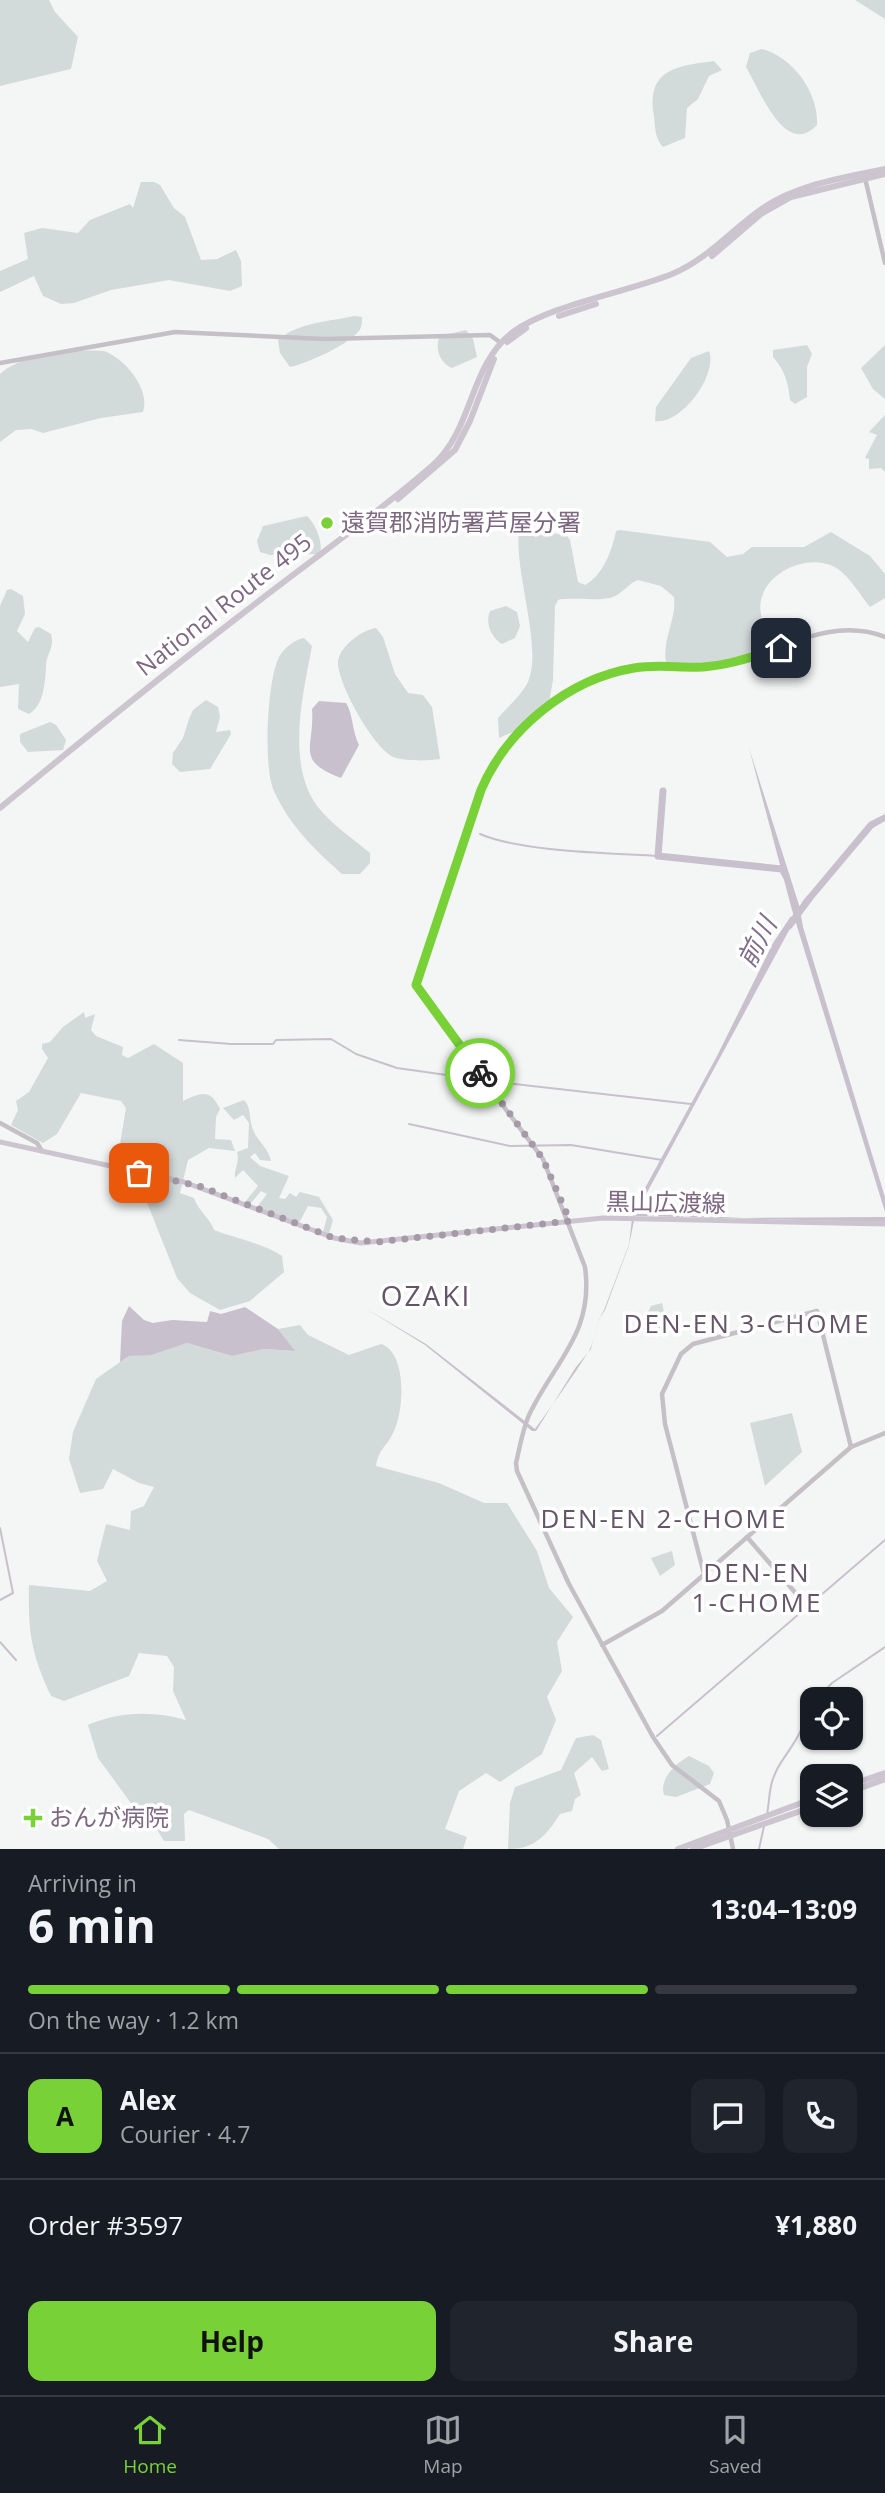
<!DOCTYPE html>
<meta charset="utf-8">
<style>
:root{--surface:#171b24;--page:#20242c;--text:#f1f3f6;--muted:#9ea1a6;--line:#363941;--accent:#79d138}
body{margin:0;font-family:"Open Sans","Noto Sans JP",sans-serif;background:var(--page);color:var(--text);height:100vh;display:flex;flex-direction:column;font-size:26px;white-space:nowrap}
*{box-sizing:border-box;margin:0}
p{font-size:23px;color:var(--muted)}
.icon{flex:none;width:38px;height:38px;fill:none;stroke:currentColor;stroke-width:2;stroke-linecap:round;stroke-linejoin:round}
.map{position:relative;height:1849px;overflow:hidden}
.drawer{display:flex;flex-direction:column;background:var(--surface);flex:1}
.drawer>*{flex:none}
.controls{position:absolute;left:800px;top:1687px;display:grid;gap:14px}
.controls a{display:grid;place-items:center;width:63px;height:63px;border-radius:14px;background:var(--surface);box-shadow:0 2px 5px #0004;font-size:35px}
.pin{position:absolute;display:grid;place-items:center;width:60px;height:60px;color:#fff;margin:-30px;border-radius:14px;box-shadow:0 4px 10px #0006}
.courier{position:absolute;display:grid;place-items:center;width:70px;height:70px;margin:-35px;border:5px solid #79d138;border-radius:50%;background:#fff;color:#222;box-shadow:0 2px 9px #0007}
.headline em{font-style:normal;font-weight:700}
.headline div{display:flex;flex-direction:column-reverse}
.headline{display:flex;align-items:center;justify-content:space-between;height:119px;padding:0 28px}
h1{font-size:46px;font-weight:700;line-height:52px}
.bar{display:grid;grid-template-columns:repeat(4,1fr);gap:10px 7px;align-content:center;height:84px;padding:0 28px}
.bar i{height:9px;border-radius:5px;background:var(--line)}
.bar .active{background:var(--accent)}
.bar p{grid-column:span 4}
.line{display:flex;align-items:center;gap:18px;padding:0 28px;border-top:2px solid var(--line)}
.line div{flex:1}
.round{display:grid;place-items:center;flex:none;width:74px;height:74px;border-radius:14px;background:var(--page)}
.action{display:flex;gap:14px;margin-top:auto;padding:14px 28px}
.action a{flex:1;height:80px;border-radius:14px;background:var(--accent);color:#111;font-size:28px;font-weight:700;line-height:80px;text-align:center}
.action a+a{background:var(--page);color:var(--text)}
.dock{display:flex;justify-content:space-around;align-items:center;height:98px;border-top:2px solid var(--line);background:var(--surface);font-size:19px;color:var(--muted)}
.dock a{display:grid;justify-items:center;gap:4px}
.dock .active{color:var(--accent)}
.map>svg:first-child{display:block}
</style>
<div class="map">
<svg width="885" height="1849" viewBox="0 0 885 1849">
<rect width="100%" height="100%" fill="#f3f6f4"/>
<g fill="#d3dada">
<path d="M0,0H49L55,12L78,37L71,69L0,86Z"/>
<path d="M855,0H885V19Z"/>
<path d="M762,49C793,57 819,93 817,125C785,159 760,90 746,67L750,53Z"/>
<path d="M714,61L722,70L709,76L698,99L687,108L685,138L663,147C655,139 655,127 654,116C646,69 677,66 714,61Z"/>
<path d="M141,182H154L160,185L174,208L185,217L201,260L217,259L236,250L241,261L242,286L230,291L169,280L111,290L74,303L61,304L43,296L34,276L0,292V271L28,259L24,233L42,228L78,233L90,220L130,204L133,208Z"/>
<path d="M354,316L362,317C362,323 362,329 357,333C347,345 306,364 290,367L280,353L278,340C299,322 328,322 354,316Z"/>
<path d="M466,330L473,339L477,357L452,368C440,363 434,348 440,336Z"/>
<path d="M807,345L812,354L807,367V397L795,404L790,400C788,381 785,371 773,357V350Z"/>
<path d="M885,345V399L873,389L861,368Z"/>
<path d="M104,351C124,358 151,389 143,412L101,418L43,433L31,429L16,430L0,442V374C23,353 73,349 104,351Z"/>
<path d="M709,351C718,375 681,425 655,421L656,407L691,358Z"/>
<path d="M885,415V472L881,468L869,469V459L865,458L877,435L869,432Z"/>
<path d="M307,516C316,525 323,542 320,554L270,555L260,552L257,541L263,526Z"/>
<path d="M520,526L567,536L570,540L578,582L585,585C603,575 612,551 616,531L620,530L710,542L727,557L743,554L752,547H804L831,532L870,556L885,574V598L870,607C860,595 850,577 838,569C813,552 768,569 761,600C757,617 770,632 765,648C737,662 697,672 666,662C662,640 677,618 674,597L661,586L638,580C627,584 622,595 610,598C594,601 567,597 558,600L555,606L553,680L549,703L513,732L499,738L498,718C507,708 520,696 527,684C545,649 511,566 520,526Z"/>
<path d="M11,589L23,596L25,614L17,631L28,642L35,628L39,627L51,634C55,648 46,654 46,667C45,683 44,705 29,714L18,709L19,684L0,687V606L7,590Z"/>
<path d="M506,606L517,612L520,626L515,638L502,644C491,638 485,623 490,611Z"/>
<path d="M376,628L383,637L395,674L408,693L423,695L432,707L440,759C429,761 407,761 396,758C375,752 338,684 338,663C338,647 362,630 376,628Z"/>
<path d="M304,638L312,646C303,694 286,763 317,806C332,825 352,838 370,853V863L360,874H342C314,849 290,826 274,791C263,768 267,681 279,657C284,648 294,640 304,638Z"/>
<path d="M206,700L218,707L220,717L216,732L230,730L231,734L210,769L180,772L172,764L173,753L183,738L189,719L193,710Z"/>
<path d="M50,722L56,725L66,740L63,750L28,752L20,742V734Z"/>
<path d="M84,1012L85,1018L95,1014L91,1030L96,1036L123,1047L122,1055L128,1058L154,1044L183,1063V1101C201,1093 210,1088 220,1109L216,1117L215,1139L231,1140L235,1151L209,1148L188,1160L180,1193L194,1198C199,1212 210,1218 214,1230C237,1239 263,1243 282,1256L284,1272L250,1301L220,1310L190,1293L177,1278L146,1200L117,1162L126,1108L121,1101L81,1093L57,1134L43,1143L11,1125L18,1110L16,1101L29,1092L48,1058L42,1049V1044L50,1042L63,1027Z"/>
<path d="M244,1100C251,1107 249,1117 252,1127C256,1141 268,1146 271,1161L260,1160L255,1153L250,1157L260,1166L289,1176L279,1198L285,1199L290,1193L296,1197L300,1192L319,1197L333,1220L329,1234L323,1232L327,1217L321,1208L308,1206L299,1223L257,1207L267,1194L261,1191L251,1203L245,1202L258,1186L243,1170L235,1178C234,1168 240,1162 237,1152L248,1148L249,1123L243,1115L234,1120L223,1108Z"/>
<path d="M662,1303L667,1325L661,1331L643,1323L651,1306Z"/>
<path d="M300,1325L308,1335L349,1355L381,1344C408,1353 404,1413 393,1433C386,1448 379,1448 376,1466L439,1483L484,1503H507L537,1551L549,1588L573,1617L557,1642L562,1671L547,1697L556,1720L542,1754L500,1782L486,1773L459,1791L445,1829L467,1837L463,1849H279L268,1839L189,1810L184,1814L185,1841H164L153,1823L133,1806L98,1758L88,1725C120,1711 154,1711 186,1720L173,1691L174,1667L167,1656L139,1653L129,1676L64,1701L51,1696C31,1653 28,1632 29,1585L90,1591L107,1581L97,1561L106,1524L130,1530L131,1511L144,1506L154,1487L139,1483L113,1469L103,1489L80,1493L69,1459L73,1432L96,1379L120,1362L129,1356L151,1354L187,1343L232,1356L264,1349L294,1351L278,1329Z"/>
<path d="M792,1413L802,1452L765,1486L750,1423Z"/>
<path d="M672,1551L675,1565L660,1576L651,1558Z"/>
<path d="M593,1735L601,1740L609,1769L602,1771L592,1757L574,1773L581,1795L575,1799L572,1811L560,1814C546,1836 535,1849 508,1849L510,1803L515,1787L561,1770L576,1738Z"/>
<path d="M689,1756L709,1766L714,1773L710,1784L676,1797L664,1795C659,1779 675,1764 689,1756Z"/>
</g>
<g fill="#c8c0cc">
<path d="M319,701L346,703C353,713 352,732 359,745L341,778C294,760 315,748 312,709Z"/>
<path d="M749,748L799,905L803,927L885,1197V1212L792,910Z"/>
<path d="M885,814V821L873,828L804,910L802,902L869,822Z"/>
<path d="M791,916L793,923L636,1213L743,1218L885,1217V1222L635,1216L629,1245L605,1310L599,1319L591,1349L576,1367L536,1431H532L425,1345L365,1308L426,1344L535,1429C553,1404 572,1378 589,1351C596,1339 595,1323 604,1310L629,1244L633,1210L717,1056L773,943Z"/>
<path d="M129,1306L144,1320L153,1323L172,1320L207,1322L210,1311L221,1314L245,1307L278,1329L295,1351L264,1349L232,1356L187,1343L151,1355L129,1356L120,1362L122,1321Z"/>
</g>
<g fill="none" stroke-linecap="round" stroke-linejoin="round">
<g stroke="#c8c0cc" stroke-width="2">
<path d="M480,834C522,852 610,853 658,856"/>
<path d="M179,1040L231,1044H273L276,1040L331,1039L356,1054L397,1068L482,1080"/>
<path d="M488,1081L691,1104"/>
<path d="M409,1124L510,1146L571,1145L662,1160"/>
<path d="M0,1528L13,1593L0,1600"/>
<path d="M0,1642L16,1660"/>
<path d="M817,1699L832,1683L885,1647"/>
<path d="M657,1736L885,1540"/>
<path d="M767,1814C769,1804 769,1795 771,1786C775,1765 792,1750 800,1732C804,1723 807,1715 812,1707"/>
<path d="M759,1849L764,1826"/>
</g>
<g stroke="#c8c0cc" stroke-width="7">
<path d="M663,791L658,856L782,869L786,876"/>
<path d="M789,926L809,899"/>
</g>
<g stroke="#c5bfc6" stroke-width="4.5">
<path d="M865,178L885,263"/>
<path d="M0,363L175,332L324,339L490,335L501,343"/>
<path d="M0,1123L37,1143L42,1151"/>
<path d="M747,1537L806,1605"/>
<path d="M704,1574L665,1424L662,1394L681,1354L693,1344L817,1311L851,1447"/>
<path d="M602,1645L662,1611L851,1447L885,1433"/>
<path d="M733,1849L727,1820L719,1801L672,1765L653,1737L569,1584L517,1471L516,1463C520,1447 523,1426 531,1411C557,1359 594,1331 585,1267L543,1159L433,1012L418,990L417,980L487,775C519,720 580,671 645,667C673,665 703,671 731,663C782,650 831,616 885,637"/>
</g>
<path stroke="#ccc4ce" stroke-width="5" d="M0,1142L184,1182L334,1238L361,1243L603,1218L885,1224"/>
<g stroke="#ccc4ce" stroke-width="6">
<path d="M712,256L761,214L791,197L885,174"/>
<path d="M559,316L596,304"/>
<path d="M507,342L526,328"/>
<path d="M398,499L455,450L470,421L494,359"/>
<path d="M0,808C80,742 160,677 242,614C306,564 372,518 433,465C474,428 469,365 513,332C549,305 628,292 672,274C708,259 731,230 763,208C798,184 843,178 885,169"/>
<path d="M850,1785L885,1773"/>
<path d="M850,1792L885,1779"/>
<path d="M678,1849L812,1799"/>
<path d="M693,1849L812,1807"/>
</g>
</g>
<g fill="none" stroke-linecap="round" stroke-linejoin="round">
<path stroke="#a69aa9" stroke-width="7" stroke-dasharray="0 12.6" d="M139,1173L199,1186L334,1238L377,1242L570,1221L543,1159L480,1073"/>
<path stroke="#79d138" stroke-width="9" d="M480,1073L416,985L481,790C507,729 568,679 634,668C657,664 680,668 703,667C730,665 755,656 781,648"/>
</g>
<g fill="#79d138" stroke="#fff" stroke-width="2.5">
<circle cx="327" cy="523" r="7"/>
<path d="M29.5 1807.5h7v7h7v7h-7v7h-7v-7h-7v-7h7z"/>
</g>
<g text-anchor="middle" stroke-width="7" stroke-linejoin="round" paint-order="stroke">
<g font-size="24" fill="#7c6881" stroke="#fff" text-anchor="start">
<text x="341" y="531">遠賀郡消防署芦屋分署</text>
<text x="49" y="1826">おんが病院</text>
</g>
<g font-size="24" fill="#7c6881" stroke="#fff">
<text transform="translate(224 605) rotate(-38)" y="8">National Route 495</text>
<text transform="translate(666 1203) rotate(1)" y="8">黒山広渡線</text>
</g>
<g font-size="26" font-style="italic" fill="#806e8a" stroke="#fff">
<text transform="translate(757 942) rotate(-62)" y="9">前川</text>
</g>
<g font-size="26" letter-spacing="2" fill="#635567" stroke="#fff">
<text x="747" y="1333">DEN-EN 3-CHOME</text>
<text x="664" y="1528">DEN-EN 2-CHOME</text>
<text x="757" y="1582">DEN-EN<tspan x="757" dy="30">1-CHOME</tspan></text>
</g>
<g font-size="28" letter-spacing="2" fill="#635567" stroke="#fff">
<text x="426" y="1306">OZAKI</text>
</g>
</g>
</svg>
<div class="controls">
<a><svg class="icon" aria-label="locate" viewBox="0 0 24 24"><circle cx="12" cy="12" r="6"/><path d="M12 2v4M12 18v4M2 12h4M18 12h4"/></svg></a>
<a><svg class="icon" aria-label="layers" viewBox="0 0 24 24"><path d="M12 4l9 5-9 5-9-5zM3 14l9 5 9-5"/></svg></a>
</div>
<div class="pin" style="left:139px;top:1173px;background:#ea580c"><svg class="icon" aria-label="bag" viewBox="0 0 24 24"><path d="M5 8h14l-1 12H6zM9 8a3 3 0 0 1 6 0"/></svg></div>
<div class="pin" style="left:781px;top:648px;background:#1f2937"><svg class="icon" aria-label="home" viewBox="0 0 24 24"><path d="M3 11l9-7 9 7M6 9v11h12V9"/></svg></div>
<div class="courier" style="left:480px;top:1073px"><svg class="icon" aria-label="bike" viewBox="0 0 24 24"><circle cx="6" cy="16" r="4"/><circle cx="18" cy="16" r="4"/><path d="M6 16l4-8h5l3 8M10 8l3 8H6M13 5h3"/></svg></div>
</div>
<section class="drawer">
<div class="headline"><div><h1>6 min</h1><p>Arriving in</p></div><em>13:04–13:09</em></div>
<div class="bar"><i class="active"></i><i class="active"></i><i class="active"></i><i></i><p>On the way · 1.2 km</p></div>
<div class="line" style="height:126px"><b class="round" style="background:var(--accent);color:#111">A</b><div><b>Alex</b><p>Courier · 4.7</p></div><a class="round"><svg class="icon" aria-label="chat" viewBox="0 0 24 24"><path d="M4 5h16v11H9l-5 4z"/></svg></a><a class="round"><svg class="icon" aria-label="phone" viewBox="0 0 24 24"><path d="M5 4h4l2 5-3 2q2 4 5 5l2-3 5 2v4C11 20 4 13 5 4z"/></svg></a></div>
<div class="line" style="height:91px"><div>Order #3597</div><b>¥1,880</b></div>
<div class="action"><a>Help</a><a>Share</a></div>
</section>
<nav class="dock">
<a class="active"><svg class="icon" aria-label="home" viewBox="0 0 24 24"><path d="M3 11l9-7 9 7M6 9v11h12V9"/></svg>Home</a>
<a><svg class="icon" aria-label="map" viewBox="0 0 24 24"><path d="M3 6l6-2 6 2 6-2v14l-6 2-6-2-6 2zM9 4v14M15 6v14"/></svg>Map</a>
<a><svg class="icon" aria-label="saved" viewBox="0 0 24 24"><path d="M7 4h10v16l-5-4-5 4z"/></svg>Saved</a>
</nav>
